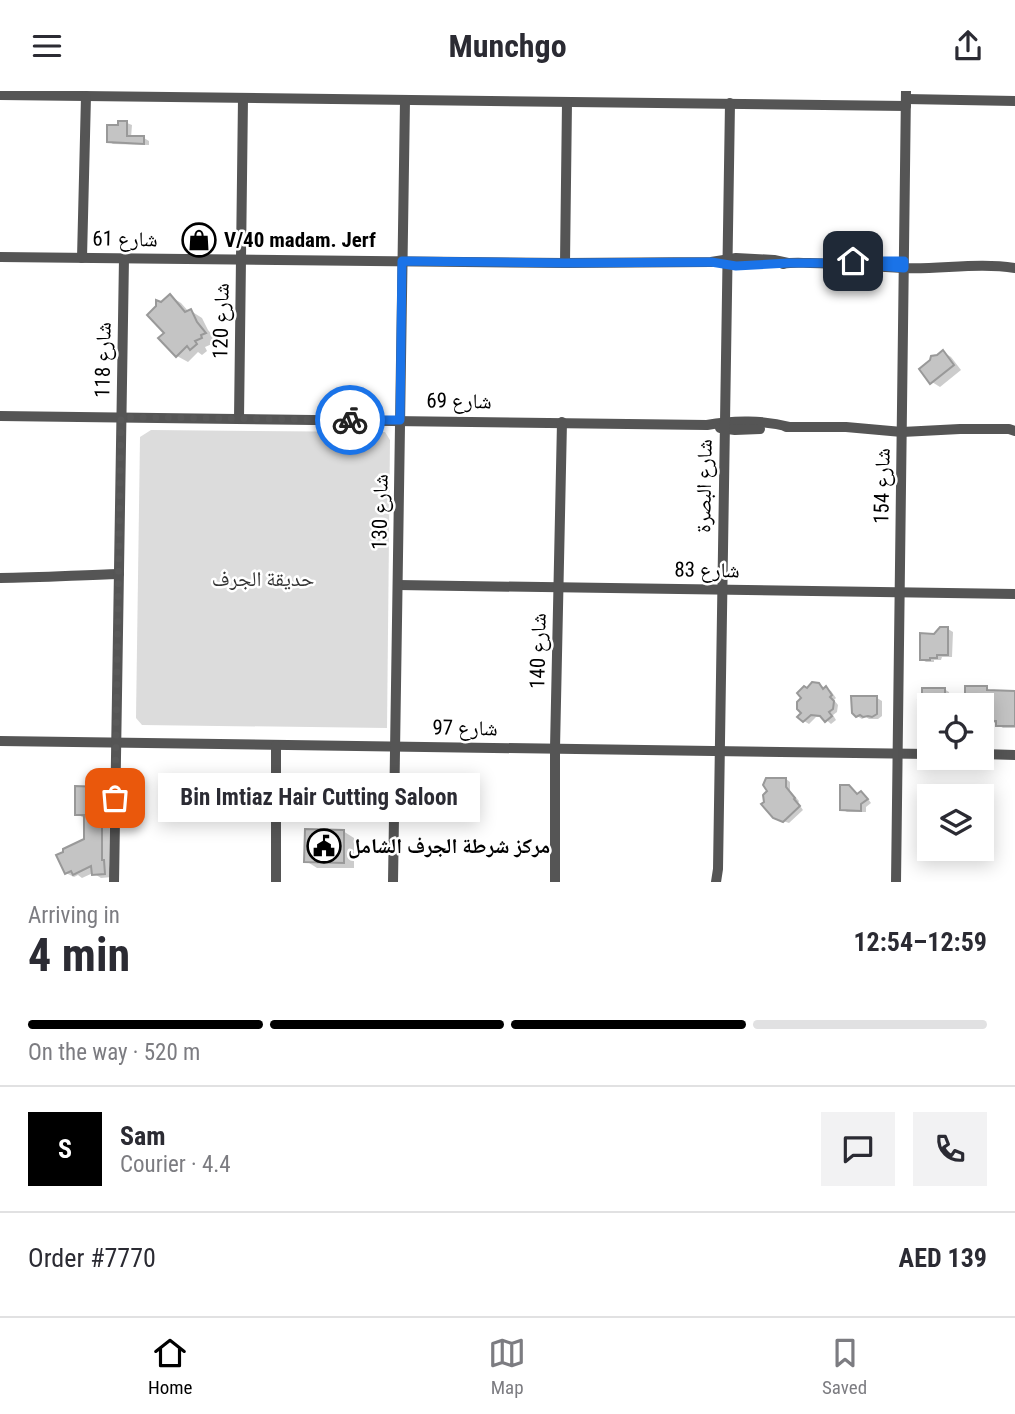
<!DOCTYPE html>
<meta charset="utf-8">
<style>
:root{--surface:#fff;--page:#f2f2f3;--text:#2b2b33;--muted:#7c7c81;--line:#e1e1e2;--accent:#000}
body{margin:0;font-family:"Roboto Condensed","Noto Naskh Arabic",sans-serif;background:var(--page);color:var(--text);height:100vh;display:flex;flex-direction:column;font-size:26px;white-space:nowrap}
*{box-sizing:border-box;margin:0}
p{font-size:23px;color:var(--muted)}
.icon{flex:none;width:38px;height:38px;fill:none;stroke:currentColor;stroke-width:2;stroke-linecap:round;stroke-linejoin:round}
.map{position:relative;height:791px;overflow:hidden}
.details{display:flex;flex-direction:column;background:var(--surface);flex:1}
.details>*{flex:none}
.controls{position:absolute;left:917px;top:602px;display:grid;gap:14px}
.controls a{display:grid;place-items:center;width:77px;height:77px;border-radius:0px;background:var(--surface);box-shadow:0 4px 18px #0003;font-size:35px}
.pin{position:absolute;display:grid;place-items:center;width:60px;height:60px;color:#fff;margin:-30px;border-radius:14px;box-shadow:0 4px 10px #0006}
.courier{position:absolute;display:grid;place-items:center;width:70px;height:70px;margin:-35px;border:5px solid #1a73e8;border-radius:50%;background:#fff;color:#222;box-shadow:0 2px 9px #0007}
.bubble{position:absolute;height:49px;border-radius:0px;background:var(--surface);box-shadow:0 4px 18px #0003;font-size:23px;font-weight:700;line-height:49px;text-align:center}
.overview em{font-style:normal;font-weight:700}
.overview div{display:flex;flex-direction:column-reverse}
.overview{display:flex;align-items:center;justify-content:space-between;height:119px;padding:0 28px}
h1{font-size:46px;font-weight:700;line-height:52px}
.bar{display:grid;grid-template-columns:repeat(4,1fr);gap:10px 7px;align-content:center;height:84px;padding:0 28px}
.bar i{height:9px;border-radius:5px;background:var(--line)}
.bar .selected{background:var(--accent)}
.bar p{grid-column:span 4}
.line{display:flex;align-items:center;gap:18px;padding:0 28px;border-top:2px solid var(--line)}
.line div{flex:1}
.round{display:grid;place-items:center;flex:none;width:74px;height:74px;border-radius:0px;background:var(--page)}
header{display:flex;justify-content:space-between;align-items:center;height:91px;padding:0 28px;background:var(--surface);font-size:32px;font-weight:700}
.dock{display:flex;justify-content:space-around;align-items:center;height:98px;border-top:2px solid var(--line);background:var(--surface);font-size:19px;color:var(--muted)}
.dock a{display:grid;justify-items:center;gap:4px}
.dock .selected{color:var(--accent)}
.map>svg:first-child{display:block}
</style>
<header><svg class="icon" aria-label="menu" viewBox="0 0 24 24"><path d="M4 6h16M4 12h16M4 18h16"/></svg>Munchgo<svg class="icon" aria-label="share" viewBox="0 0 24 24"><path d="M12 15V3M7 8l5-5 5 5M5 13v7h14v-7"/></svg></header>
<div class="map">
<svg width="1015" height="791" viewBox="0 0 1015 791">
<rect width="100%" height="100%" fill="#fff"/>
<path fill="#dcdcdc" d="M151,339L385,341L390,349L387,637L142,634L136,627L140,346Z"/>
<g fill="#0003">
<path d="M127,32L132,34L131,47H144L149,50V54L113,53L108,50Z"/>
<path d="M170,205L181,212L189,221L191,220L202,227L208,239L216,248L211,251L212,253L205,256L207,260L202,264L198,261L188,271L177,265L166,242L162,212Z"/>
<path d="M943,261L951,266L961,279L940,296L932,291L931,270Z"/>
<path d="M948,538L953,541L952,566H942L941,569H934V571H926L921,568L935,544Z"/>
<path d="M818,593L831,600L836,607L834,609L838,614L837,621L833,624L836,629L831,633L823,626H816L809,633L804,630L803,622L808,599Z"/>
<path d="M986,597L991,600L1015,602V637H1003L998,634V632L982,631V614H972L966,611Z"/>
<path d="M944,598L949,601L950,612L946,614H929V623L920,620Z"/>
<path d="M877,607L882,610V625L878,628H869L866,626L862,628L857,625Z"/>
<path d="M786,688L790,691V700L799,710L798,712L803,719L789,732L780,729Z"/>
<path d="M849,695L854,699L859,704L861,702L866,705L871,712L866,716V721H847L842,718Z"/>
<path d="M102,697L110,702L109,774L112,786L101,787L93,782L82,787L78,784L74,786L66,782L86,749L84,727L77,723Z"/>
<path d="M343,740L354,747V777H317L306,770Z"/>
</g>
<g fill="#c4c4c4" stroke="#999" stroke-width="2">
<path d="M118,30H127V45H144V53L107,51V34H118Z"/>
<path d="M170,203L185,221L191,218L197,231L206,242L201,244L202,247L195,250L197,253L190,259L187,255L176,266L158,247L164,242L147,224L156,215V209L161,211Z"/>
<path d="M943,259L954,274L930,293L919,278L930,269L931,265L937,264Z"/>
<path d="M940,536H948V564H937V567H930V569H920V542L934,543Z"/>
<path d="M812,591L819,592L823,598L826,595L832,604L830,606L834,610L833,618L829,621L832,625L825,631L820,625L811,624L803,631L797,626L801,622L797,618V611L801,607L797,602L804,595L807,597Z"/>
<path d="M965,595H987V599L1015,600V635H996V630H982V614H970V612H965Z"/>
<path d="M922,597H945V611H942L939,614H929V621H919L918,609H922Z"/>
<path d="M851,605H877V623L872,626L868,625L863,626L860,624L856,626L852,622Z"/>
<path d="M766,687H786V696L795,707L794,708L800,715L783,731L773,727L761,713L764,711L763,704L767,700L763,694Z"/>
<path d="M840,694H849L857,703L861,700L868,708L861,713V720L840,719Z"/>
<path d="M75,695L102,696V769H104L105,783L92,784L91,775L73,784L71,780L65,783L56,764L63,761V758L84,748V724H75Z"/>
<path d="M305,738L344,739V772L304,771Z"/>
</g>
<g fill="none" stroke-linecap="round" stroke-linejoin="round">
<g stroke="#555" stroke-width="10">
<path d="M0,4L906,15"/>
<path d="M906,8L1015,10"/>
<path d="M0,166L565,172L711,171L736,167L774,169L788,172"/>
<path d="M82,167L86,5"/>
<path d="M565,172L567,11"/>
<path d="M783,173C792,171 801,172 810,172C841,172 871,176 902,177C939,179 977,171 1015,177"/>
<path d="M0,325L707,334C733,329 764,329 790,336"/>
<path d="M239,328L243,7"/>
<path d="M786,336H846L902,341L960,338H1009L1015,340"/>
<path d="M720,337L735,339L760,338"/>
<path d="M0,487C40,487 79,484 119,483"/>
<path d="M398,494L1015,503"/>
<path d="M0,650L929,663"/>
<path d="M982,663L1015,664"/>
<path d="M114,791L124,167"/>
<path d="M276,791V654"/>
<path d="M393,791L405,9"/>
<path d="M555,791V657L562,331"/>
<path d="M716,791L718,778L730,12"/>
<path d="M896,791L906,0"/>
</g>
</g>
<g fill="none" stroke-linecap="round" stroke-linejoin="round">
<path stroke="#595959" stroke-width="7" stroke-dasharray="0 12.6" d="M115,707L121,326L350,329"/>
<path stroke="#1a73e8" stroke-width="9" d="M350,329H400L402,170L565,172L711,171L736,175L788,172H844L904,177V170H853"/>
</g>
<defs>
<symbol id="shop-ring" viewBox="-11 -11 22 22"><circle r="9.5" fill="#fff" stroke="#000" stroke-width="1.5"/><path d="M-5-2.5h2.3a2.7 3.5 0 0 1 5.4 0H5L5.5 6h-11ZM-1.5-2.5h3a1.5 2.3 0 0 0-3 0Z" fill="#000"/></symbol>
<symbol id="civic-ring" viewBox="-11 -11 22 22"><circle r="9.5" fill="#fff" stroke="#000" stroke-width="1.5"/><path d="M-.6-6.5H3V-4.5H.6V-3L4-1V1h2V6H-6V1h2V-1L-.6-3ZM-1.2 2.5V6h2.4V2.5Z" fill="#000"/></symbol>
</defs>
<g fill-rule="evenodd">
<use href="#shop-ring" x="180" y="130" width="38" height="38"/>
<use href="#civic-ring" x="305" y="736" width="38" height="38"/>
</g>
<g text-anchor="middle" stroke-width="5" stroke-linejoin="round" paint-order="stroke">
<g font-size="21" fill="#000" stroke="#fff">
<text transform="translate(125 148) rotate(1)" y="7">شارع 61</text>
<text transform="translate(221 230) rotate(-89)" y="7">شارع 120</text>
<text transform="translate(103 269) rotate(-89)" y="7">شارع 118</text>
<text transform="translate(459 310) rotate(1)" y="7">شارع 69</text>
<text transform="translate(704 395) rotate(-89)" y="7">شارع البصرة</text>
<text transform="translate(882 395) rotate(-89)" y="7">شارع 154</text>
<text transform="translate(380 421) rotate(-89)" y="7">شارع 130</text>
<text transform="translate(707 479) rotate(1)" y="7">شارع 83</text>
<text transform="translate(538 560) rotate(-89)" y="7">شارع 140</text>
<text transform="translate(465 637) rotate(1)" y="7">شارع 97</text>
</g>
<g font-size="21" font-weight="bold" fill="#000" stroke="#fff" text-anchor="start">
<text x="224" y="156">V/40 madam. Jerf</text>
<text x="348" y="762">مركز شرطة الجرف الشامل</text>
</g>
<g font-size="21" fill="#333" stroke="#fff">
<text x="263" y="495">حديقة الجرف</text>
</g>
</g>
</svg>
<div class="controls">
<a><svg class="icon" aria-label="locate" viewBox="0 0 24 24"><circle cx="12" cy="12" r="6"/><path d="M12 2v4M12 18v4M2 12h4M18 12h4"/></svg></a>
<a><svg class="icon" aria-label="layers" viewBox="0 0 24 24"><path d="M12 4l9 5-9 5-9-5zM3 14l9 5 9-5"/></svg></a>
</div>
<div class="pin" style="left:115px;top:707px;background:#ea580c"><svg class="icon" aria-label="bag" viewBox="0 0 24 24"><path d="M5 8h14l-1 12H6zM9 8a3 3 0 0 1 6 0"/></svg></div>
<div class="pin" style="left:853px;top:170px;background:#1f2937"><svg class="icon" aria-label="home" viewBox="0 0 24 24"><path d="M3 11l9-7 9 7M6 9v11h12V9"/></svg></div>
<div class="courier" style="left:350px;top:329px"><svg class="icon" aria-label="bike" viewBox="0 0 24 24"><circle cx="6" cy="16" r="4"/><circle cx="18" cy="16" r="4"/><path d="M6 16l4-8h5l3 8M10 8l3 8H6M13 5h3"/></svg></div>
<div class="bubble" style="left:158px;top:682px;width:322px">Bin Imtiaz Hair Cutting Saloon</div>
</div>
<section class="details">
<div class="overview"><div><h1>4 min</h1><p>Arriving in</p></div><em>12:54–12:59</em></div>
<div class="bar"><i class="selected"></i><i class="selected"></i><i class="selected"></i><i></i><p>On the way · 520 m</p></div>
<div class="line" style="height:126px"><b class="round" style="background:var(--accent);color:#fff">S</b><div><b>Sam</b><p>Courier · 4.4</p></div><a class="round"><svg class="icon" aria-label="chat" viewBox="0 0 24 24"><path d="M4 5h16v11H9l-5 4z"/></svg></a><a class="round"><svg class="icon" aria-label="phone" viewBox="0 0 24 24"><path d="M5 4h4l2 5-3 2q2 4 5 5l2-3 5 2v4C11 20 4 13 5 4z"/></svg></a></div>
<div class="line" style="height:91px"><div>Order #7770</div><b>AED 139</b></div>
</section>
<nav class="dock">
<a class="selected"><svg class="icon" aria-label="home" viewBox="0 0 24 24"><path d="M3 11l9-7 9 7M6 9v11h12V9"/></svg>Home</a>
<a><svg class="icon" aria-label="map" viewBox="0 0 24 24"><path d="M3 6l6-2 6 2 6-2v14l-6 2-6-2-6 2zM9 4v14M15 6v14"/></svg>Map</a>
<a><svg class="icon" aria-label="saved" viewBox="0 0 24 24"><path d="M7 4h10v16l-5-4-5 4z"/></svg>Saved</a>
</nav>
